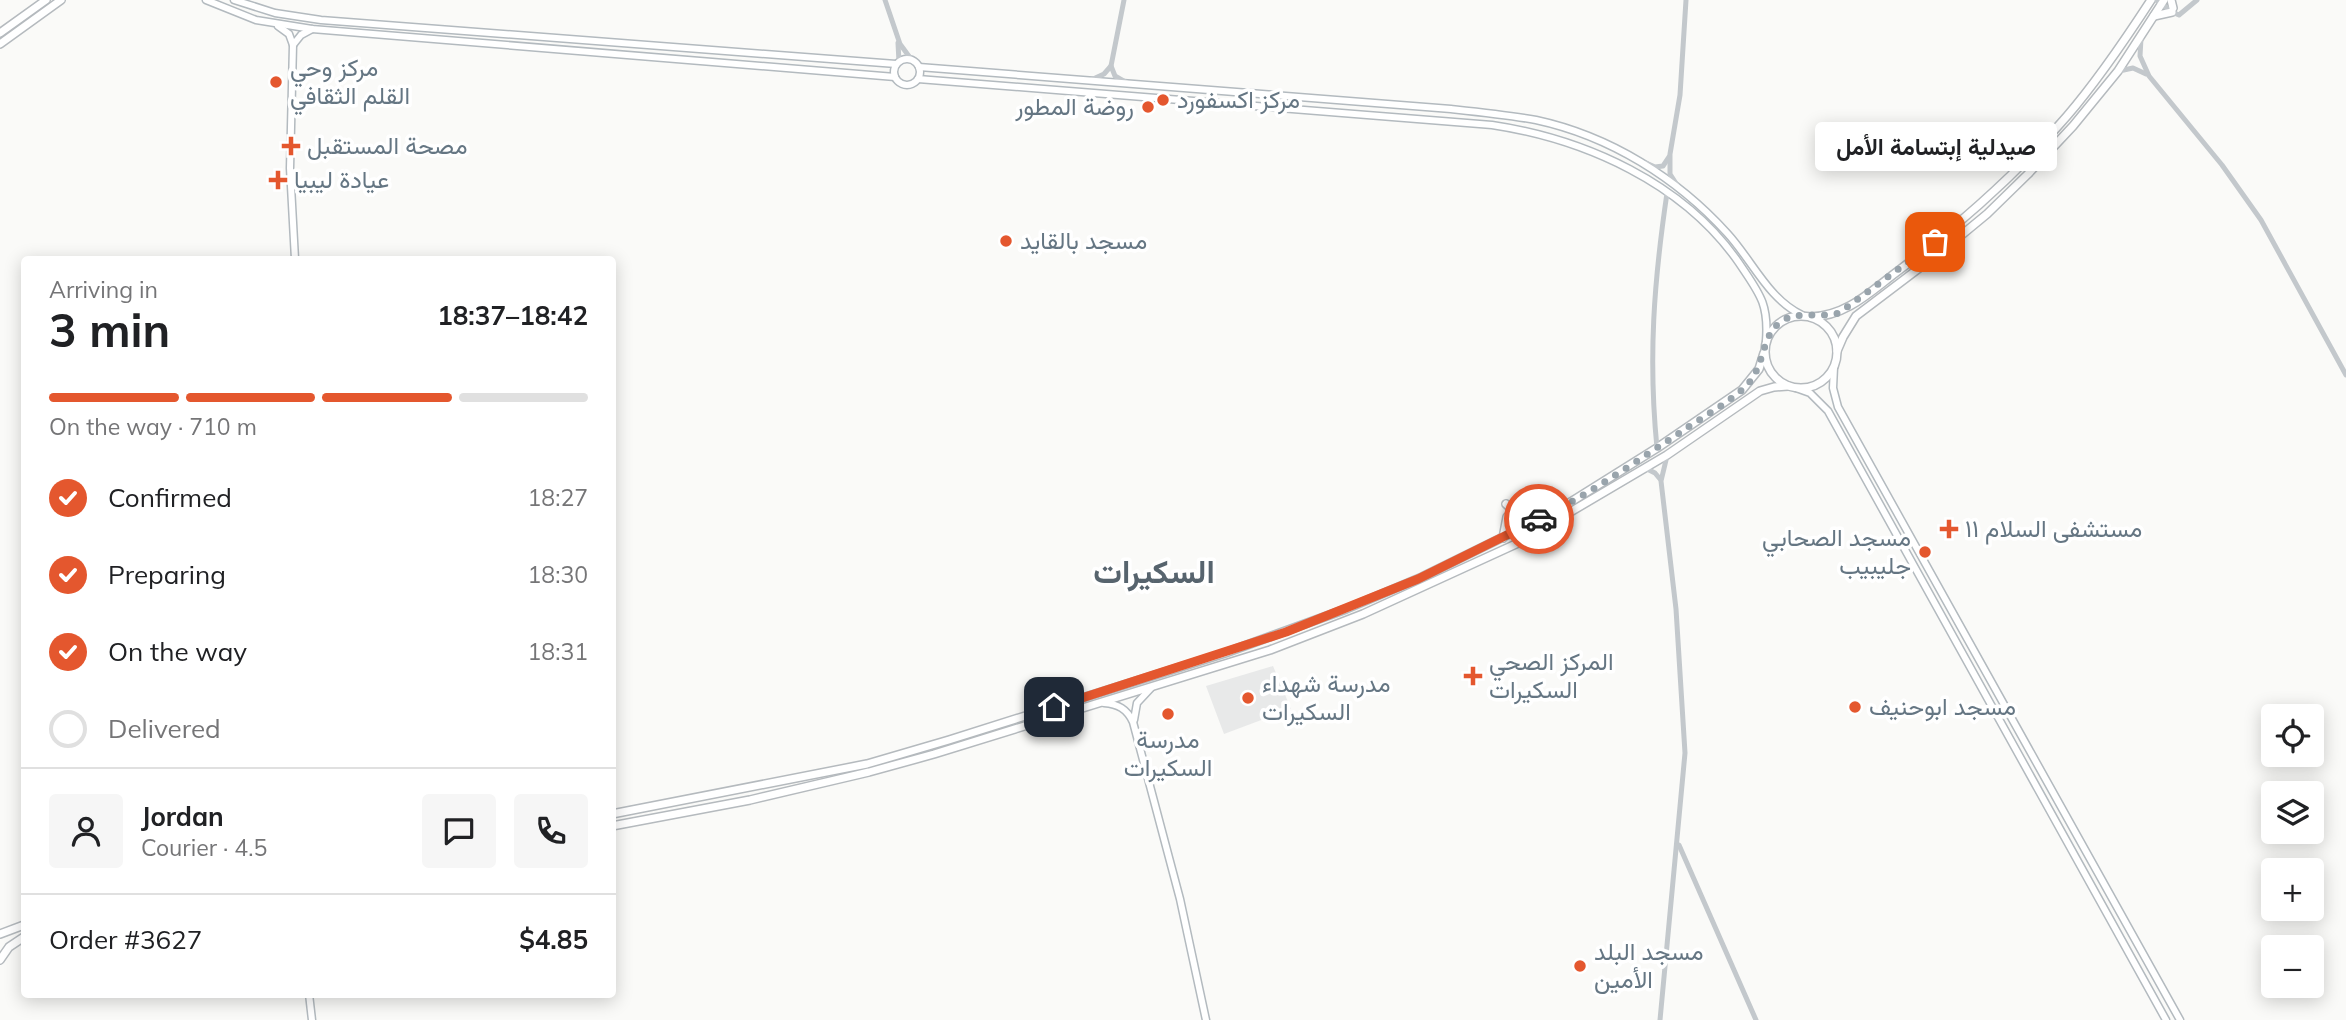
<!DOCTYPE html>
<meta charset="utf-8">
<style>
:root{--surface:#fff;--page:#f6f6f6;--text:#202124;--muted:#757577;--line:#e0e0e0;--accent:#e4572e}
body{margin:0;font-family:Mulish,Vazirmatn,sans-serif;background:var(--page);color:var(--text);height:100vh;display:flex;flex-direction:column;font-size:26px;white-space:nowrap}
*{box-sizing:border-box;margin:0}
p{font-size:23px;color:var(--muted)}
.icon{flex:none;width:38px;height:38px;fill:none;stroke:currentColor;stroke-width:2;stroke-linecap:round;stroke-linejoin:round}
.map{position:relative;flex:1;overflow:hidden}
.side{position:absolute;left:21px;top:256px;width:595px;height:742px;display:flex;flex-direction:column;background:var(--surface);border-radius:7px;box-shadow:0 4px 18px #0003}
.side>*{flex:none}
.buttons{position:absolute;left:2261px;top:704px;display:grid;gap:14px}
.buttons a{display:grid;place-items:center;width:63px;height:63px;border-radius:7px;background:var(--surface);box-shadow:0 4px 18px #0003;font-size:35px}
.pin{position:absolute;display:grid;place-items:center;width:60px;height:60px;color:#fff;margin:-30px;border-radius:14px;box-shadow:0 4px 10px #0006}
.courier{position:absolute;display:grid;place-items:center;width:70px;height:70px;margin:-35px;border:5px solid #e4572e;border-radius:50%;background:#fff;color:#222;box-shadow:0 2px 9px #0007}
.bubble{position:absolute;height:49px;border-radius:7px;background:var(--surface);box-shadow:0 4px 18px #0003;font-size:23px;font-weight:700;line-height:49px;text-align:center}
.head em{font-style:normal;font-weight:700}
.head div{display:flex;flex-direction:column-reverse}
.head{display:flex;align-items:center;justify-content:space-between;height:119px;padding:0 28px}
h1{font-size:46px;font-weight:700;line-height:52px}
.bar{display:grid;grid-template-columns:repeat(4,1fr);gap:10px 7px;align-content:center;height:84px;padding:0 28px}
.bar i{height:9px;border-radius:5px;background:var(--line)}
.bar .on{background:var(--accent)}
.bar p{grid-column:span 4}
.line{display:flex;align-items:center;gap:18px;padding:0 28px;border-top:2px solid var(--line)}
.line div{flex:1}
.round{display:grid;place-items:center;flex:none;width:74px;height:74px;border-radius:7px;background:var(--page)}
ol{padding:0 28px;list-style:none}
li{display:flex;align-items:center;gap:21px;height:77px}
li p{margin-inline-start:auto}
li .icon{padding:7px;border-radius:50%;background:var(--accent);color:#fff;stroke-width:4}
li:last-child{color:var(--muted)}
li i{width:38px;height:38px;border:4px solid var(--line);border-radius:50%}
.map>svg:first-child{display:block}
</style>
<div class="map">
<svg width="2346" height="1020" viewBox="0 0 2346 1020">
<rect width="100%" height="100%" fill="#fafaf8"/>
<path fill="#e8e9e9" d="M1273,666L1291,709L1224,734L1206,686Z"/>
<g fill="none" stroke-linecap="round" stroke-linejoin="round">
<defs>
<g id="secondary">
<path d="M206,0L256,20L312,29L895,77"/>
<path d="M234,0L275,13L321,20L896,64"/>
<path d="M278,26L289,34L293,45L290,168L295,259"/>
<path d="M293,45L301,35L312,29"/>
<circle cx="907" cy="72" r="13"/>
<path d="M919,67L1451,109C1479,112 1508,115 1536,120C1610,136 1677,178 1727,233C1752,260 1768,299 1802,315"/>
<path d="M918,79L1492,125C1585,139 1684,183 1739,263C1759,293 1769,303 1766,341"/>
<path d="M1834,367L1833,388L1838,407L2180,1020"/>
<path d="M1796,388L1810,393L1828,411L2166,1020"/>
<path d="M1104,703C1118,704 1127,709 1133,722L1180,899L1206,1020"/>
<path d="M1134,720L1137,703L1151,688"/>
<path d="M309,994L312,1020"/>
</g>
<g id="primary">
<path d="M2171,0L2173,8"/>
<path d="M2154,16L2172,12"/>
<path d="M0,33L46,0"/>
<path d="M0,44L61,0"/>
<circle cx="1801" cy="352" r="36"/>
<path d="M1811,317C1847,316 1871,291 1898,271C1959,225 2017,174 2067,116C2098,80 2125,40 2151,0"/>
<path d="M1837,351L1843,337L1856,316L1947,247L1987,214L2028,174L2073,126L2118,71L2164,0"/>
<path d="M1506,504L1518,515L1535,521"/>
<path d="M1503,538L1507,517"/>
<path d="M612,814L867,764L949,740L1225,653L1346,609L1422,577L1558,510L1657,448L1742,390L1759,369L1764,353"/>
<path d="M612,826L750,800L869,772L934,754L1270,650L1363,614L1516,544L1667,455L1760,391L1774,387L1788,386"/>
<path d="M0,934L24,925"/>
<path d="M0,960L9,947L24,937"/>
</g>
</defs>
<use href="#secondary" stroke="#b3babf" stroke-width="9"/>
<use href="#primary" stroke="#b5babe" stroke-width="10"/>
<g stroke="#c3c8cc" stroke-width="5">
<path d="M885,0L900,44L911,59"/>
<path d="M2156,0L2172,12L2179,15L2197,0"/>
<path d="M2141,38L2140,56L2149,76L2222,165L2261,220L2346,375"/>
<path d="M898,43L899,62"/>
<path d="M1111,66L1115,76L1127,83"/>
<path d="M2119,71L2133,68L2146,74"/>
<path d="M1091,80L1104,74L1111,66L1124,0"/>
<path d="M1646,163L1655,167L1663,166L1669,157"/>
<path d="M1677,185L1670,174V154L1680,95L1686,0"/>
<path d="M1657,448C1648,358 1654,281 1667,193"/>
<path d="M1645,468L1655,473L1660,479"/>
<path d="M1679,845L1756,1020"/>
<path d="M1660,1020L1685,753L1676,609L1661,481L1667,456"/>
</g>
<use href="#secondary" stroke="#fff" stroke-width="6"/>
<use href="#primary" stroke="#fff" stroke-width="7"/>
</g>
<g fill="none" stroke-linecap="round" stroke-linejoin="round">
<path stroke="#99a4ac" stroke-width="7" stroke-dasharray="0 12.6" d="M1539,519C1588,495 1635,462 1681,432C1701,418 1725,405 1743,389C1767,368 1759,336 1782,321C1797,311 1821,318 1839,313L1935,242"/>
<path stroke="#e4572e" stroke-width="9" d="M1054,707L1286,632L1418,579L1539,519"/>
</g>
<g fill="#e4572e" stroke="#fff" stroke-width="2.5">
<circle cx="276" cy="82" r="7"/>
<circle cx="1163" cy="100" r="7"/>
<circle cx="1148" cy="107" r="7"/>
<path d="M287.5 135.5h7v7h7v7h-7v7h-7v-7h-7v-7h7z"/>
<path d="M274.5 169.5h7v7h7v7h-7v7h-7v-7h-7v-7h7z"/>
<circle cx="1006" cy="241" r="7"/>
<path d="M1945.5 518.5h7v7h7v7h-7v7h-7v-7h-7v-7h7z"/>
<circle cx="1925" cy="552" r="7"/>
<path d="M1469.5 665.5h7v7h7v7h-7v7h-7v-7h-7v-7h7z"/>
<circle cx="1248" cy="698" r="7"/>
<circle cx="1855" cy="707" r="7"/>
<circle cx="1168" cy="714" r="7"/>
<circle cx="1580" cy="966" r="7"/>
</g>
<g text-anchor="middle" stroke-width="7" stroke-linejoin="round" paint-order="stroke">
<g font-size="24" fill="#657683" stroke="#fff" text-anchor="start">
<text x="290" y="76">مركز وحي<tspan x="290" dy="28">القلم الثقافي</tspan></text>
<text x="1177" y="108">مركز اكسفورد</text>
<text x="1134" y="115" text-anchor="end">روضة المطور</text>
<text x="307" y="154">مصحة المستقبل</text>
<text x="294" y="188">عيادة ليبيا</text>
<text x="1020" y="249">مسجد بالقايد</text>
<text x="1965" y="537">مستشفى السلام ١١</text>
<text x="1911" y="546" text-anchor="end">مسجد الصحابي<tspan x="1911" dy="28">جليبيب</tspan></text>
<text x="1489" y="670">المركز الصحي<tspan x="1489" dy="28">السكيرات</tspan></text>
<text x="1262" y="692">مدرسة شهداء<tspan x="1262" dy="28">السكيرات</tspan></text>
<text x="1869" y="715">مسجد ابوحنيف</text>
<text x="1168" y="748" text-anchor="middle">مدرسة<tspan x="1168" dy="28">السكيرات</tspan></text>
<text x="1594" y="960">مسجد البلد<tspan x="1594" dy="28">الأمين</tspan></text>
</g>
<g font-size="32" font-weight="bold" fill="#57646e" stroke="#fff">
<text x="1154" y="583">السكيرات</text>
</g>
</g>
</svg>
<div class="buttons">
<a><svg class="icon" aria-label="locate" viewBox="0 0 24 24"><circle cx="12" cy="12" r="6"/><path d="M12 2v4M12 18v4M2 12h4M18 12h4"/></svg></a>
<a><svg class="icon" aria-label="layers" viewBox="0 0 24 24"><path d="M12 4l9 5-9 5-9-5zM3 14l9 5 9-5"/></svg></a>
<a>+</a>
<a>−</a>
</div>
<div class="pin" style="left:1935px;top:242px;background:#ea580c"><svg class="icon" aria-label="bag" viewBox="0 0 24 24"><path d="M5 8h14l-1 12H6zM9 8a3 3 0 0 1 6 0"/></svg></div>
<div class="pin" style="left:1054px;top:707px;background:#1f2937"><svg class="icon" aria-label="home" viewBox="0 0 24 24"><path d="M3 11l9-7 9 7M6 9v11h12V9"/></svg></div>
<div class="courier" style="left:1539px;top:519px"><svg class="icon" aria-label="car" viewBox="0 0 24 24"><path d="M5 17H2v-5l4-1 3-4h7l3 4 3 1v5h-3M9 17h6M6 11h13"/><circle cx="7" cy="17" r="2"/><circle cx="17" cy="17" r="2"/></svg></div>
<div class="bubble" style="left:1815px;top:122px;width:242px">صيدلية إبتسامة الأمل</div>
<section class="side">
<div class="head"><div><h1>3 min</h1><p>Arriving in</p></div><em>18:37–18:42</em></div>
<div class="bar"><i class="on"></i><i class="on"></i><i class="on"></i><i></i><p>On the way · 710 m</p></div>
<ol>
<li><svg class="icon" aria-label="check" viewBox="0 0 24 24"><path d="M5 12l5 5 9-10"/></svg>Confirmed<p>18:27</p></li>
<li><svg class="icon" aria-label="check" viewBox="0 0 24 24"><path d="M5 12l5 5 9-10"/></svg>Preparing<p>18:30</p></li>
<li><svg class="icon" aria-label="check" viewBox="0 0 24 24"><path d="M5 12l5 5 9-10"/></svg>On the way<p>18:31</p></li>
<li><i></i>Delivered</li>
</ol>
<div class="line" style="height:126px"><a class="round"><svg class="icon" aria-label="person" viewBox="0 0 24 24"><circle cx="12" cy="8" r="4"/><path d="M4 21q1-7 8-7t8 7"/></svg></a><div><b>Jordan</b><p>Courier · 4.5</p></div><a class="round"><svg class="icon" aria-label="chat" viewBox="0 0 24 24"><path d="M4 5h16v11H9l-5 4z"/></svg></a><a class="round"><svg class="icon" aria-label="phone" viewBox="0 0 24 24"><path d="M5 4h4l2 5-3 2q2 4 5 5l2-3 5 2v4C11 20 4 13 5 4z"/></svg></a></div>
<div class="line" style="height:91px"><div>Order #3627</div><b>$4.85</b></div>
</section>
</div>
